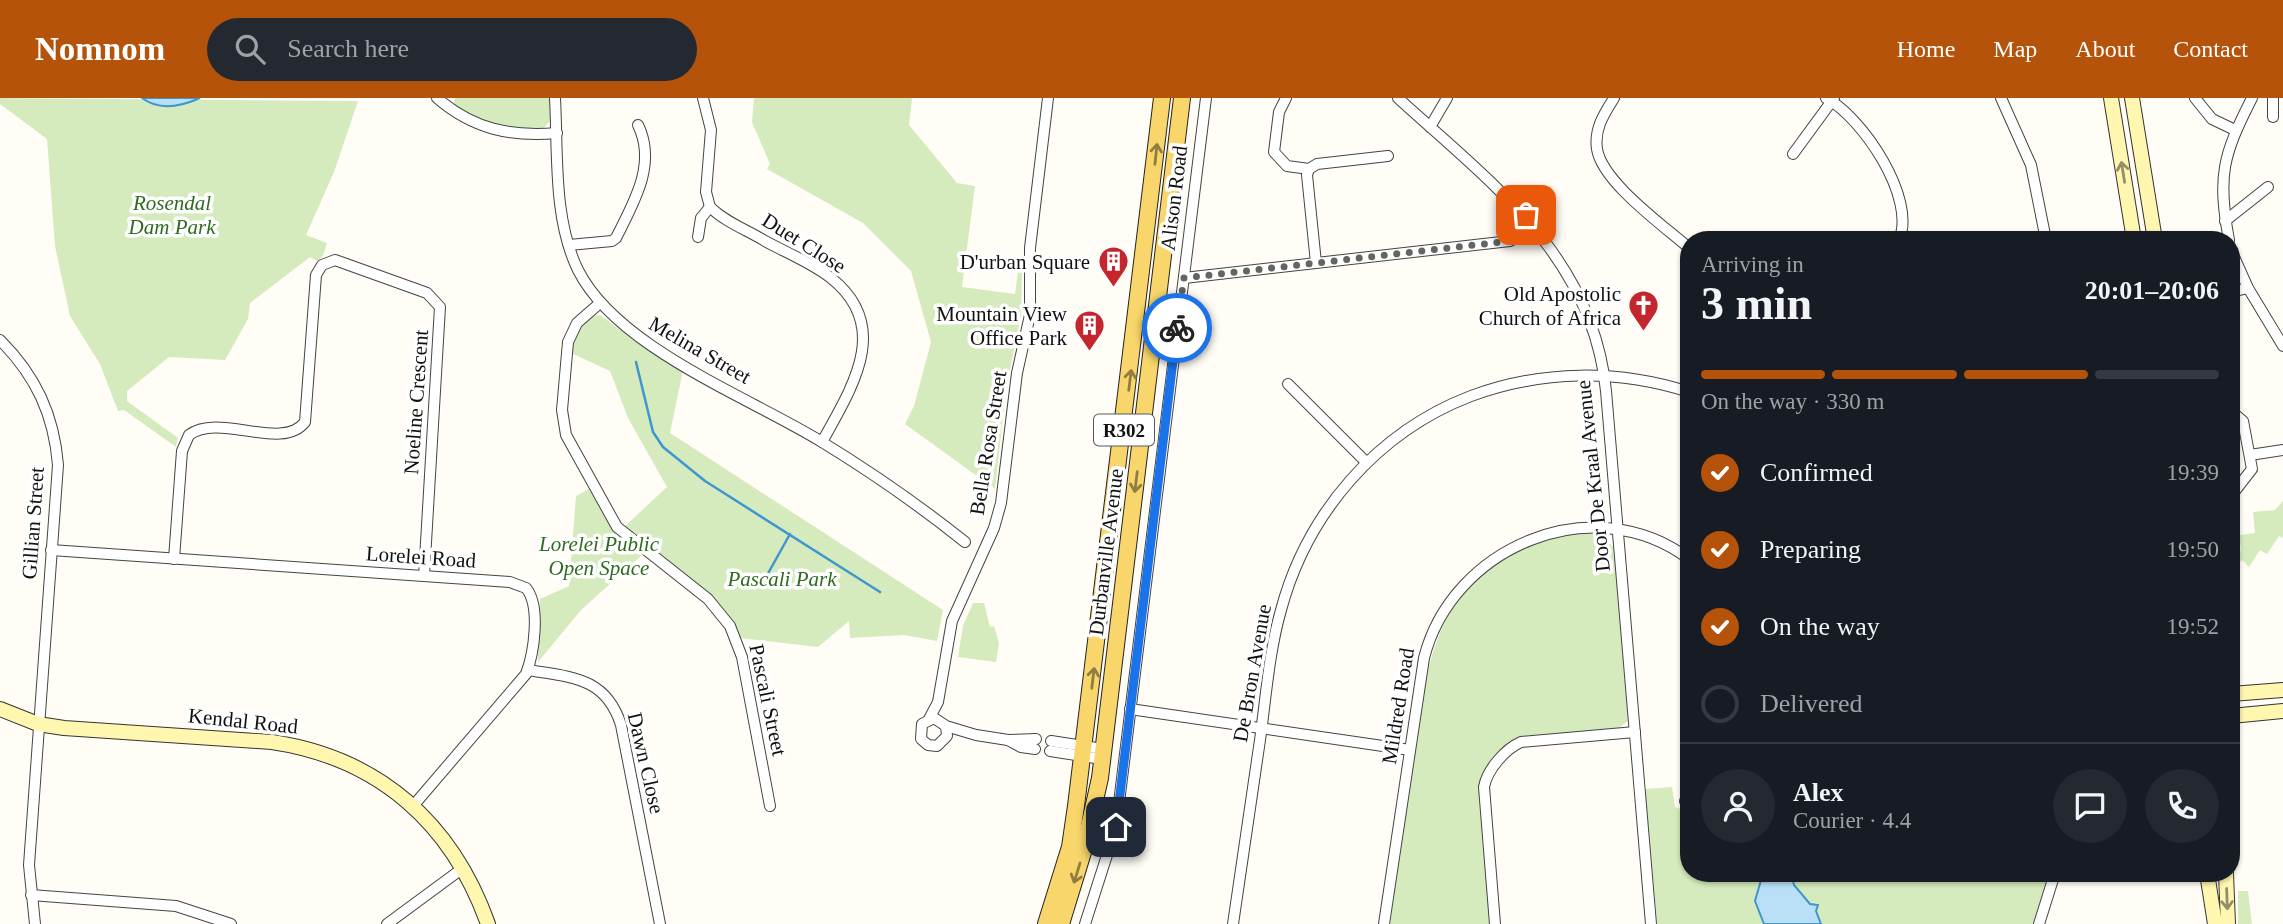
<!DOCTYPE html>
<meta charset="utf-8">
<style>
:root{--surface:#171b24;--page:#242831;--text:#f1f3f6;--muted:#9ea1a6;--line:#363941;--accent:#b45309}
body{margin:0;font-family:Georgia,serif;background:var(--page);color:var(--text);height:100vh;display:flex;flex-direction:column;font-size:26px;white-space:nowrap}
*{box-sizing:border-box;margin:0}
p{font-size:23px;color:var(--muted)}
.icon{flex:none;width:38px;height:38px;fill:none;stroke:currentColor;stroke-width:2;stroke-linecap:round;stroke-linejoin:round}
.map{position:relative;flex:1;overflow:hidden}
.drawer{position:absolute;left:1680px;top:133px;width:560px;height:651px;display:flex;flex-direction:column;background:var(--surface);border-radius:28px;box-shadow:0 2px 5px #0004}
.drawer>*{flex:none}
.pin{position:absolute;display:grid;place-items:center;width:60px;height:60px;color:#fff;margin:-30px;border-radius:14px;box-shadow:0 4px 10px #0006}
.courier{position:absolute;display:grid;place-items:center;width:70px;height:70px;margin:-35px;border:5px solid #1a73e8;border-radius:50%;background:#fff;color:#222;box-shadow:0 2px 9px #0007}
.head em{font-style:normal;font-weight:700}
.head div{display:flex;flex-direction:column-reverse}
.head{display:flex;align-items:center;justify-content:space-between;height:119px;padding:0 21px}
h1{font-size:46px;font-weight:700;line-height:52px}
.bar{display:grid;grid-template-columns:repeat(4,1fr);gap:10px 7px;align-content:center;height:84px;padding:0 21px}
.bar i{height:9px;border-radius:5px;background:var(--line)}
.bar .active{background:var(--accent)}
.bar p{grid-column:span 4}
.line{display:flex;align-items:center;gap:18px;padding:0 21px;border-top:2px solid var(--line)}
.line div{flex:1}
.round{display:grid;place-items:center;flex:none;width:74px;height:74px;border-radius:37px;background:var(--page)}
ol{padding:0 21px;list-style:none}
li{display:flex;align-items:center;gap:21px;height:77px}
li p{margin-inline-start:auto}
li .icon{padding:7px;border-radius:50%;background:var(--accent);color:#fff;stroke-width:4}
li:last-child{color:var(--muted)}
li i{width:38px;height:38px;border:4px solid var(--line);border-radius:50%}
header{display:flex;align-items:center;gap:42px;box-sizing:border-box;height:98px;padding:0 35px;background:var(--accent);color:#fff}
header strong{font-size:33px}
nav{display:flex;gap:38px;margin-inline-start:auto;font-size:24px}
.search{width:490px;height:63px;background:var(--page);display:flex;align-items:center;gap:18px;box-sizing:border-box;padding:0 24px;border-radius:38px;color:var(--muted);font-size:26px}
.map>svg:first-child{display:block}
</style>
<header>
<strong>Nomnom</strong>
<div class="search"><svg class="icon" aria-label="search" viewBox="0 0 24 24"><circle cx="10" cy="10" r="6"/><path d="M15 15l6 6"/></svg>Search here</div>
<nav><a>Home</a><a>Map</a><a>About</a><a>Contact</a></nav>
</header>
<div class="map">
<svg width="2283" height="826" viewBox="0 0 2283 826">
<rect width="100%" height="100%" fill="#fffdf5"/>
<g fill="#d5ebbd">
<path d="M0,0L358,3L334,74L306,137L327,145L323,158L317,163L310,159L250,205L248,221L225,262L169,259L127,293V303L178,340L176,349L124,312L118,313L100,266L70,218L55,148L47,41L0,6Z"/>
<path d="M455,0H550V23L543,31C510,35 484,24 454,9Z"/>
<path d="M754,0H912L909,27L957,85L975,88L962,189L1015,196L1018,174L1022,175L1021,217L1006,291L995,391L905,326L914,308L931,244L911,173L863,125L767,71L770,66L752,24Z"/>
<path d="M600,217L641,247L683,272L670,335L943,512L937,543L904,537L850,540L849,523L818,549L740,540C716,492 665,462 624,429L667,389L628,320L610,273L571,255C573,238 582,219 600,217Z"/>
<path d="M589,391L612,429L642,457L581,512L538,564L540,501L569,488L576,398Z"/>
<path d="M2283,403V440L2279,438L2267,456L2260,452L2249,469L2242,462L2231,471V455L2241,453L2239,437L2255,435L2253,414L2275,412Z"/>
<path d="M1576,435L1600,436L1614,450L1628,623L1619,630L1515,640L1482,676L1479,687L1491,826H1390C1398,770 1406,714 1414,658C1427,566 1434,489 1529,447C1543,441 1561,439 1576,435Z"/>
<path d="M973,505H984L990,529L994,528L999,545L996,564L958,559L963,528Z"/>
<path d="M1672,689L1675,709L1689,714V775H2049L2048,780L2033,826H1657L1645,691Z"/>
<path d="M2238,793H2248L2252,826H2238Z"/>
</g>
<g fill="#b9e0f7" stroke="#3f96cf" stroke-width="2">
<path d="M142,0H200C182,8 159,13 142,0Z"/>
<path d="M1763,775H1791L1794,787L1810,806L1818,807L1816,813L1821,826H1764L1755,803Z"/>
</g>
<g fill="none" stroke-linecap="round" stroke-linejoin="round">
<g stroke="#3f96cf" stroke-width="2.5">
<path d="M636,264L653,334L663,349L705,383L880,494"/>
<path d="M761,488L790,436"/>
</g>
<defs>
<g id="street">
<path d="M437,0C473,31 510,39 557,35"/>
<path d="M555,0C558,55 553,121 578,172C617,250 749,299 822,344C871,374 920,408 965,444"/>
<path d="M703,0L711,32L706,94L710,109C725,124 747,132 765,143C787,155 812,165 831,180C893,229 851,291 822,344"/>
<path d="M1286,0L1279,14L1274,54L1287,68L1309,71"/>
<path d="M1398,0C1490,84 1593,158 1606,293L1651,826"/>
<path d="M1614,0C1604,16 1594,31 1597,51C1602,84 1664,128 1689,150"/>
<path d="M1826,0C1862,19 1917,100 1899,142"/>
<path d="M2001,0L2031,67L2046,142"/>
<path d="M2195,0L2212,21L2235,32"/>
<path d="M2273,19V0"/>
<path d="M1430,29L1447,0"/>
<path d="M1793,56L1834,0"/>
<path d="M2225,123L2268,89"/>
<path d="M698,139L701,120L710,109"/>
<path d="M2229,142C2217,78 2223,57 2252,0"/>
<path d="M569,147L612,143L616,140C634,104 657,66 638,27"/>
<path d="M2231,152L2248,190L2283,248"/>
<path d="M1316,165L1307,77L1309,71L1317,66L1388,58"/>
<path d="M1184,180L1510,143L1535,129"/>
<path d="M2231,194L2248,190"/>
<path d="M600,205L577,225L568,244L562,312L566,337L617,429L708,501L730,528L742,559L770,708"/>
<path d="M0,242C36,278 54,317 58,367L29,767L35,826"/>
<path d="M1288,286L1366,364"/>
<path d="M2231,313L2243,323L2252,371L2231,398"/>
<path d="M2250,357L2283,352"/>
<path d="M51,452L510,484L526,490C541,508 534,555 526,576L413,708"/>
<path d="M174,461L182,353L189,337C219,314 282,354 305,324L316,177L322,167L335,162L427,195L440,209L424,478"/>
<path d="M528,572C571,579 606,579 621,627L660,826"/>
<path d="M1130,611L1410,652"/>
<path d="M929,621L938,604L952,523L994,430L1001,405L1017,275L1030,217V150L1048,0"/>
<path d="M946,628L947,638L937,648L928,647L921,641L922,626L934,620L946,628L976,637L1008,642L1036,641"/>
<path d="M1008,642L1021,649L1035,651"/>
<path d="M1051,643L1103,651"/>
<path d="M1050,653L1102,661"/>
<path d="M1685,703L1689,700"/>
<path d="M31,797L176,808L231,826"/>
<path d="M387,826L463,770"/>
<path d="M1085,826L1116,729L1206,0"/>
<path d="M1233,826C1242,765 1251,704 1260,642C1266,599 1269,554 1281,512C1307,415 1377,334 1471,298C1542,272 1617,271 1689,294"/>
<path d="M1384,826L1424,560C1452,449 1593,389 1689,461"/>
<path d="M1495,826L1484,689C1487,672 1505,651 1521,644L1635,634"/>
<path d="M2039,826L2055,775"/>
</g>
<g id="secondary">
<path d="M2111,0L2134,142"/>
<path d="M2132,0L2155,142"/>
<path d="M2231,596L2283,592"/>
<path d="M0,611L38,626L64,630L272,644C379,660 452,725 488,826"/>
<path d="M2231,618L2283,613"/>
<path d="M2207,775L2215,826"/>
<path d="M2226,775L2228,826"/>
</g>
<g id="primary">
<path d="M1046,826L1070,749L1076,708L1162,0"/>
<path d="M1061,826L1084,751L1100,680L1182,0"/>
</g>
</defs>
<use href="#street" stroke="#444" stroke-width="12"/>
<use href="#secondary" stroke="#333" stroke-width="16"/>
<use href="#primary" stroke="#222" stroke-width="18"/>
<use href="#street" stroke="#fff" stroke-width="10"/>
<use href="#secondary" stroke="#fff6b0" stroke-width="14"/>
<use href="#primary" stroke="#f9d66b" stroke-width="16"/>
</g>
<defs><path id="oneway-shaft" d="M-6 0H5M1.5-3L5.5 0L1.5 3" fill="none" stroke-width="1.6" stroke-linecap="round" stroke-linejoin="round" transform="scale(1.75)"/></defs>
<g stroke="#917d42">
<use href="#oneway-shaft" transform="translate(1156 56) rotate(-84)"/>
<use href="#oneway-shaft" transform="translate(1130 282) rotate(-83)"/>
<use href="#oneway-shaft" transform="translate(1136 384) rotate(97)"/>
<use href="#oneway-shaft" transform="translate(1093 580) rotate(-83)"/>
<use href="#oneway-shaft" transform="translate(1077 775) rotate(107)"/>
</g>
<g stroke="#948f68">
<use href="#oneway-shaft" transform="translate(2123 74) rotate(-99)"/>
<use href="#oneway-shaft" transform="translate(2227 801) rotate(88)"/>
</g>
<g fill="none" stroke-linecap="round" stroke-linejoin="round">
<path stroke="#646461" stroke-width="7" stroke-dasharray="0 12.6" d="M1177,230L1184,180L1510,143L1535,129L1526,117"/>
<path stroke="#1a73e8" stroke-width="9" d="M1116,729L1177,230"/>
</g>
<defs>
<symbol id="building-pin" viewBox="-11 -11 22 30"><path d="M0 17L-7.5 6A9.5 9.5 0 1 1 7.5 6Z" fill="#c4262e" stroke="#fff"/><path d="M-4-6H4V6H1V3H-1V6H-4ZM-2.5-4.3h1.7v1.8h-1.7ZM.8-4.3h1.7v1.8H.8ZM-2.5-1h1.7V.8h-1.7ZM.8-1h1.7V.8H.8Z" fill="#fff"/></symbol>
<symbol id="church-pin" viewBox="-11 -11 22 30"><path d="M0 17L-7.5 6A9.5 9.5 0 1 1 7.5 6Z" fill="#c4262e" stroke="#fff"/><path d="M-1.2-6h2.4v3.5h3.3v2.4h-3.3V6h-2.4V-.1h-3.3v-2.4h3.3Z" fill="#fff"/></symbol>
</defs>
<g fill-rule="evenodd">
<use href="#building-pin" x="1096" y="146" width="35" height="47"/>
<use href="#church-pin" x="1626" y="190" width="35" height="47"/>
<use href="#building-pin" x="1072" y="210" width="35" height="47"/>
</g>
<g text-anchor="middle" stroke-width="7" stroke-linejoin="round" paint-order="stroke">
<rect fill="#fff" stroke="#585858" stroke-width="2" x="1094" y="316.5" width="60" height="31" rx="5"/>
<g font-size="19" font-weight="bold" fill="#111">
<text x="1124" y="339">R302</text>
</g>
<g font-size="21" fill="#111" stroke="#fff">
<text transform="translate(1174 100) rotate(-83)" y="7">Alison Road</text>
<text transform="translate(804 145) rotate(32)" y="7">Duet Close</text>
<text transform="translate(700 252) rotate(30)" y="7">Melina Street</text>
<text transform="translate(416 304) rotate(-86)" y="7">Noeline Crescent</text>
<text transform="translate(988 345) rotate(-81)" y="7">Bella Rosa Street</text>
<text transform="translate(1593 378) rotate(-96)" y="7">Door De Kraal Avenue</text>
<text transform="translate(33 425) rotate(-86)" y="7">Gillian Street</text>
<text transform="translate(1106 454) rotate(-83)" y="7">Durbanville Avenue</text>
<text transform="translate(421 459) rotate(4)" y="7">Lorelei Road</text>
<text transform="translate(1252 575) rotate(-80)" y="7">De Bron Avenue</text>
<text transform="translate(768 602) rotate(78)" y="7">Pascali Street</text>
<text transform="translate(1398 608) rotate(-81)" y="7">Mildred Road</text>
<text transform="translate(243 623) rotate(6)" y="7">Kendal Road</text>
<text transform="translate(646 665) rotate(77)" y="7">Dawn Close</text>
</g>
<g font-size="21" font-style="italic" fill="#2f6b1f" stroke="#fff">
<text x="172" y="112">Rosendal<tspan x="172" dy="24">Dam Park</tspan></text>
<text x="599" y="453">Lorelei Public<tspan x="599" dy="24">Open Space</tspan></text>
<text x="782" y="488">Pascali Park</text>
</g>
<g font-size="21" fill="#111" stroke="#fff" text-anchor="end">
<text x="1090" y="171">D'urban Square</text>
<text x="1621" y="203">Old Apostolic<tspan x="1621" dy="24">Church of Africa</tspan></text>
<text x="1067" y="223">Mountain View<tspan x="1067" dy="24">Office Park</tspan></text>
</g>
</g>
</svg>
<div class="pin" style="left:1526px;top:117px;background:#ea580c"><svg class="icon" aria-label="bag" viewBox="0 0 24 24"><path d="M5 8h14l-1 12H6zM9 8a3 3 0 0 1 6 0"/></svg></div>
<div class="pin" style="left:1116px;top:729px;background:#1f2937"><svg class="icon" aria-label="home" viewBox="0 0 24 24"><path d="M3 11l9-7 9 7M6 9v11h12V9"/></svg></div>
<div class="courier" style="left:1177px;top:230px"><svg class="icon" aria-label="bike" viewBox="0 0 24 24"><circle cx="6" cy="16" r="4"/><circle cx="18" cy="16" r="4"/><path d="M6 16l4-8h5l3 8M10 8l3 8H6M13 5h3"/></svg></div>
<section class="drawer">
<div class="head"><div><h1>3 min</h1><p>Arriving in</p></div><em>20:01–20:06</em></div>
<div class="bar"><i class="active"></i><i class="active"></i><i class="active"></i><i></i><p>On the way · 330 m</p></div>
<ol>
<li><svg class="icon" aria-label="check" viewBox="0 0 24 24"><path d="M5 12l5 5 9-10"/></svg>Confirmed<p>19:39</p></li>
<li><svg class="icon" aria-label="check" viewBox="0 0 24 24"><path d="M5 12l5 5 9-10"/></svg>Preparing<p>19:50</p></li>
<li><svg class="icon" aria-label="check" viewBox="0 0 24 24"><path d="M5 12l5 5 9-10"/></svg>On the way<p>19:52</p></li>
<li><i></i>Delivered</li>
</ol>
<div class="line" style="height:126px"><a class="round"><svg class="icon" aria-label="person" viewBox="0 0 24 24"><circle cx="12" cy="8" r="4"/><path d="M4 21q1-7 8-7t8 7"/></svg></a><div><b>Alex</b><p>Courier · 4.4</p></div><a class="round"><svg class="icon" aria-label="chat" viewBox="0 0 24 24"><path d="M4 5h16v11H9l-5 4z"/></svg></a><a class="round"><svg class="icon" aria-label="phone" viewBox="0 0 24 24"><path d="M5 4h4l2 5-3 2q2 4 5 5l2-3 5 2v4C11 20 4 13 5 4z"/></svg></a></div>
</section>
</div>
